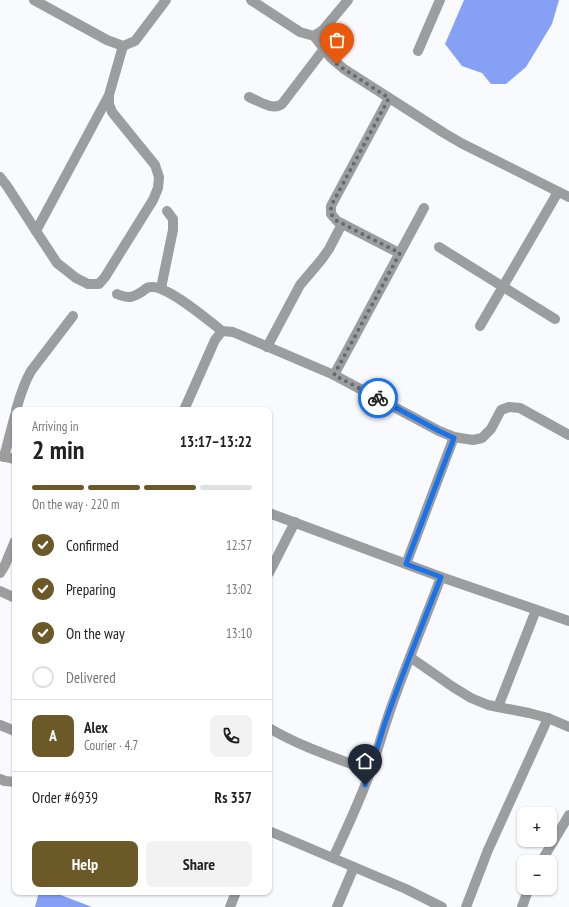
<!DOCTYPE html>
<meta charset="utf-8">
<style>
:root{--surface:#fff;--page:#f2f2f2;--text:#222;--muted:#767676;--line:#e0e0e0;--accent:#6b5927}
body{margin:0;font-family:"PT Sans Narrow",sans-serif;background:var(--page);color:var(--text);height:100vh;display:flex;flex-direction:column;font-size:15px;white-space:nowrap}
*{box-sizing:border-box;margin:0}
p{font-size:13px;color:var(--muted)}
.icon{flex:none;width:22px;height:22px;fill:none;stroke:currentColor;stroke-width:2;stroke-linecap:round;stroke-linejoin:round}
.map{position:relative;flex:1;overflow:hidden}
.sheet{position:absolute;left:12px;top:407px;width:260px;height:488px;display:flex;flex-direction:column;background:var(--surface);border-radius:8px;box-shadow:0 1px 3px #0004}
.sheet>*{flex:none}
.fabs{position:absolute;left:517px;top:807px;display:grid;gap:8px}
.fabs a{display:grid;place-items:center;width:40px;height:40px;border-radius:8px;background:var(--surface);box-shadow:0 1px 3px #0004;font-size:20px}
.pin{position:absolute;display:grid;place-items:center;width:34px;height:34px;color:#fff;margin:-41px -17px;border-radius:50% 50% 50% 0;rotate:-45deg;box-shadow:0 0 4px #0007}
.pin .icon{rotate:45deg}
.courier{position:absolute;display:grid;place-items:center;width:40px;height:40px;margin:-20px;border:3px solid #1a73e8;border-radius:50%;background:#fff;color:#222;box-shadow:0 1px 5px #0007}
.summary em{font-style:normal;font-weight:600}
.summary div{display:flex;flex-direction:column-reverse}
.summary{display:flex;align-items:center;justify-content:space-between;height:68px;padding:0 20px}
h1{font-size:26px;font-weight:600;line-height:30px}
.bar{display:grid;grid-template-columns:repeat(4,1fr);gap:6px 4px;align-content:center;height:48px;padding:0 20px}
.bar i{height:5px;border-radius:3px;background:var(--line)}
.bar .selected{background:var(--accent)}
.bar p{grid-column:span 4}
.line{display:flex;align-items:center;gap:10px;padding:0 20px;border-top:1px solid var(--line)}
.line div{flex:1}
.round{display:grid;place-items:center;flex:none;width:42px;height:42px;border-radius:8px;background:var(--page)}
ol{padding:0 20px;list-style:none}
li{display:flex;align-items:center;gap:12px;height:44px}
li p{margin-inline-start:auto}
li .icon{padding:4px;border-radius:50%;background:var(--accent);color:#fff;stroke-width:4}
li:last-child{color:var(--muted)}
li i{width:22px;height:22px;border:2px solid var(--line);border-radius:50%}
.primary-button{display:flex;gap:8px;margin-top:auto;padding:8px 20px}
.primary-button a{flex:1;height:46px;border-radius:8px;background:var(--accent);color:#fff;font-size:16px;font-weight:600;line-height:46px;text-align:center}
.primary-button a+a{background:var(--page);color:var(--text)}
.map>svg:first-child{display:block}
</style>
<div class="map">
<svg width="569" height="907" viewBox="0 0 569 907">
<rect width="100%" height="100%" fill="#f8fafe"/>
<g fill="#86a0f5">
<path d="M464,0H559L552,24L526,67L506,84H491L482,73L462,66L445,44Z"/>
<path d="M39,892H53L92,907H35Z"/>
</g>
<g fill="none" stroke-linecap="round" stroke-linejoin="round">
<g stroke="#9c9d9f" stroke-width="10">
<path d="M34,0L107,40L123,46L135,41L166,0"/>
<path d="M251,0L300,32L314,36L323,30L348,0"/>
<path d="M314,36L331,58L344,69L444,133L461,143L569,197"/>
<path d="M418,51L440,0"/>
<path d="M249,97C259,101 273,111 282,104L324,49"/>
<path d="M389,98L331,206V214L337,221L399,253"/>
<path d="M0,177L7,186L36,231L57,263L76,278L88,284H99L105,277L153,200L158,188L159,177L155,165L112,112L109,104V95L123,46"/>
<path d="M36,231L108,97"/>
<path d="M439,247L555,319"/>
<path d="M161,288L173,230V219L167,211"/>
<path d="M117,294C129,299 132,298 143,291C145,289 148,287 151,287C167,285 208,320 222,331"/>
<path d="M480,326L558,192"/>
<path d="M267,347L300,285L322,259L329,249L342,224"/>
<path d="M334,375L424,208"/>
<path d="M16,410C20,396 24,383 31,371L73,316"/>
<path d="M184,410L215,340L222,331L233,332L334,375L439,431L454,437L473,440L482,438L491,429L501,410L509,407L520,408L569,435"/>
<path d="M0,456L15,459"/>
<path d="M4,457L15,415"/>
<path d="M269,513L441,577C425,620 407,662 392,705C384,727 378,750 370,772C360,801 346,830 333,858"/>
<path d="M406,564L454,437"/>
<path d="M0,573L5,565L15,541"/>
<path d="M269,573L295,522"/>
<path d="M441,577L569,621"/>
<path d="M0,591L15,598"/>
<path d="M410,657L453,687L471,698L488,705L529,713L548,718L569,727"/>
<path d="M498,707L536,610"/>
<path d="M0,725L15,731"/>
<path d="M269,728C301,747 336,758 370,771"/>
<path d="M0,779L5,781L15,782"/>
<path d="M269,831L406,889L442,907"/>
<path d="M541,862L569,815"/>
<path d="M230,907L236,892"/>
<path d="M337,907L354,867"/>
<path d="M466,907L488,850L548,718"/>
<path d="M522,907L529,888"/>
</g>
</g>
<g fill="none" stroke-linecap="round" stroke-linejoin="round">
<path stroke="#68696c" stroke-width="4" stroke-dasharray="0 7.2" d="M337,64L344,69L389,98L331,206V214L337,221L400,253L334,375L378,398"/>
<path stroke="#1a73e8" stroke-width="5" d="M365,785C373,765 378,744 385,723C402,674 422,626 441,577L406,564L454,438L439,431L378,398"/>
</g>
</svg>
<div class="fabs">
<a>+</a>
<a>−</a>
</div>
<div class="pin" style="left:337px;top:64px;background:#ea580c"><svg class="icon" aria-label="bag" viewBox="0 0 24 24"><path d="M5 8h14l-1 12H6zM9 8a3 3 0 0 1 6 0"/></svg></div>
<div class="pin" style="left:365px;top:785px;background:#1f2937"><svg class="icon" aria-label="home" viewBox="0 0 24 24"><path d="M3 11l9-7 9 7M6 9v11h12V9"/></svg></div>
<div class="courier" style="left:378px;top:398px"><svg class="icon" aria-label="bike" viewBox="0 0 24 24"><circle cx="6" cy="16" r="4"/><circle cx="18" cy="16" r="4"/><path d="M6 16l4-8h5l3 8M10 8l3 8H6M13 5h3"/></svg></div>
<section class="sheet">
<div class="summary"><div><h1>2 min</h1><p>Arriving in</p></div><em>13:17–13:22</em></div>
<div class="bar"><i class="selected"></i><i class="selected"></i><i class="selected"></i><i></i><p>On the way · 220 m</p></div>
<ol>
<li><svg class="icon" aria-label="check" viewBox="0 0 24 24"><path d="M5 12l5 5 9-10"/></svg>Confirmed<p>12:57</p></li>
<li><svg class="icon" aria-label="check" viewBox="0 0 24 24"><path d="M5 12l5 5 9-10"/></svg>Preparing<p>13:02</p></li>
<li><svg class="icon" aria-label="check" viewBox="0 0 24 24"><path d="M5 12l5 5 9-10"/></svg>On the way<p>13:10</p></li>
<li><i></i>Delivered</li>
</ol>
<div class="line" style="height:72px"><b class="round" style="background:var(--accent);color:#fff">A</b><div><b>Alex</b><p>Courier · 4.7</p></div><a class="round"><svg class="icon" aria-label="phone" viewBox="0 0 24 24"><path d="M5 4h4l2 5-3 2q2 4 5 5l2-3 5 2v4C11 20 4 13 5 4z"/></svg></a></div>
<div class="line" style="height:52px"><div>Order #6939</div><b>Rs 357</b></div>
<div class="primary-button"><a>Help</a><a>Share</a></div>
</section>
</div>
